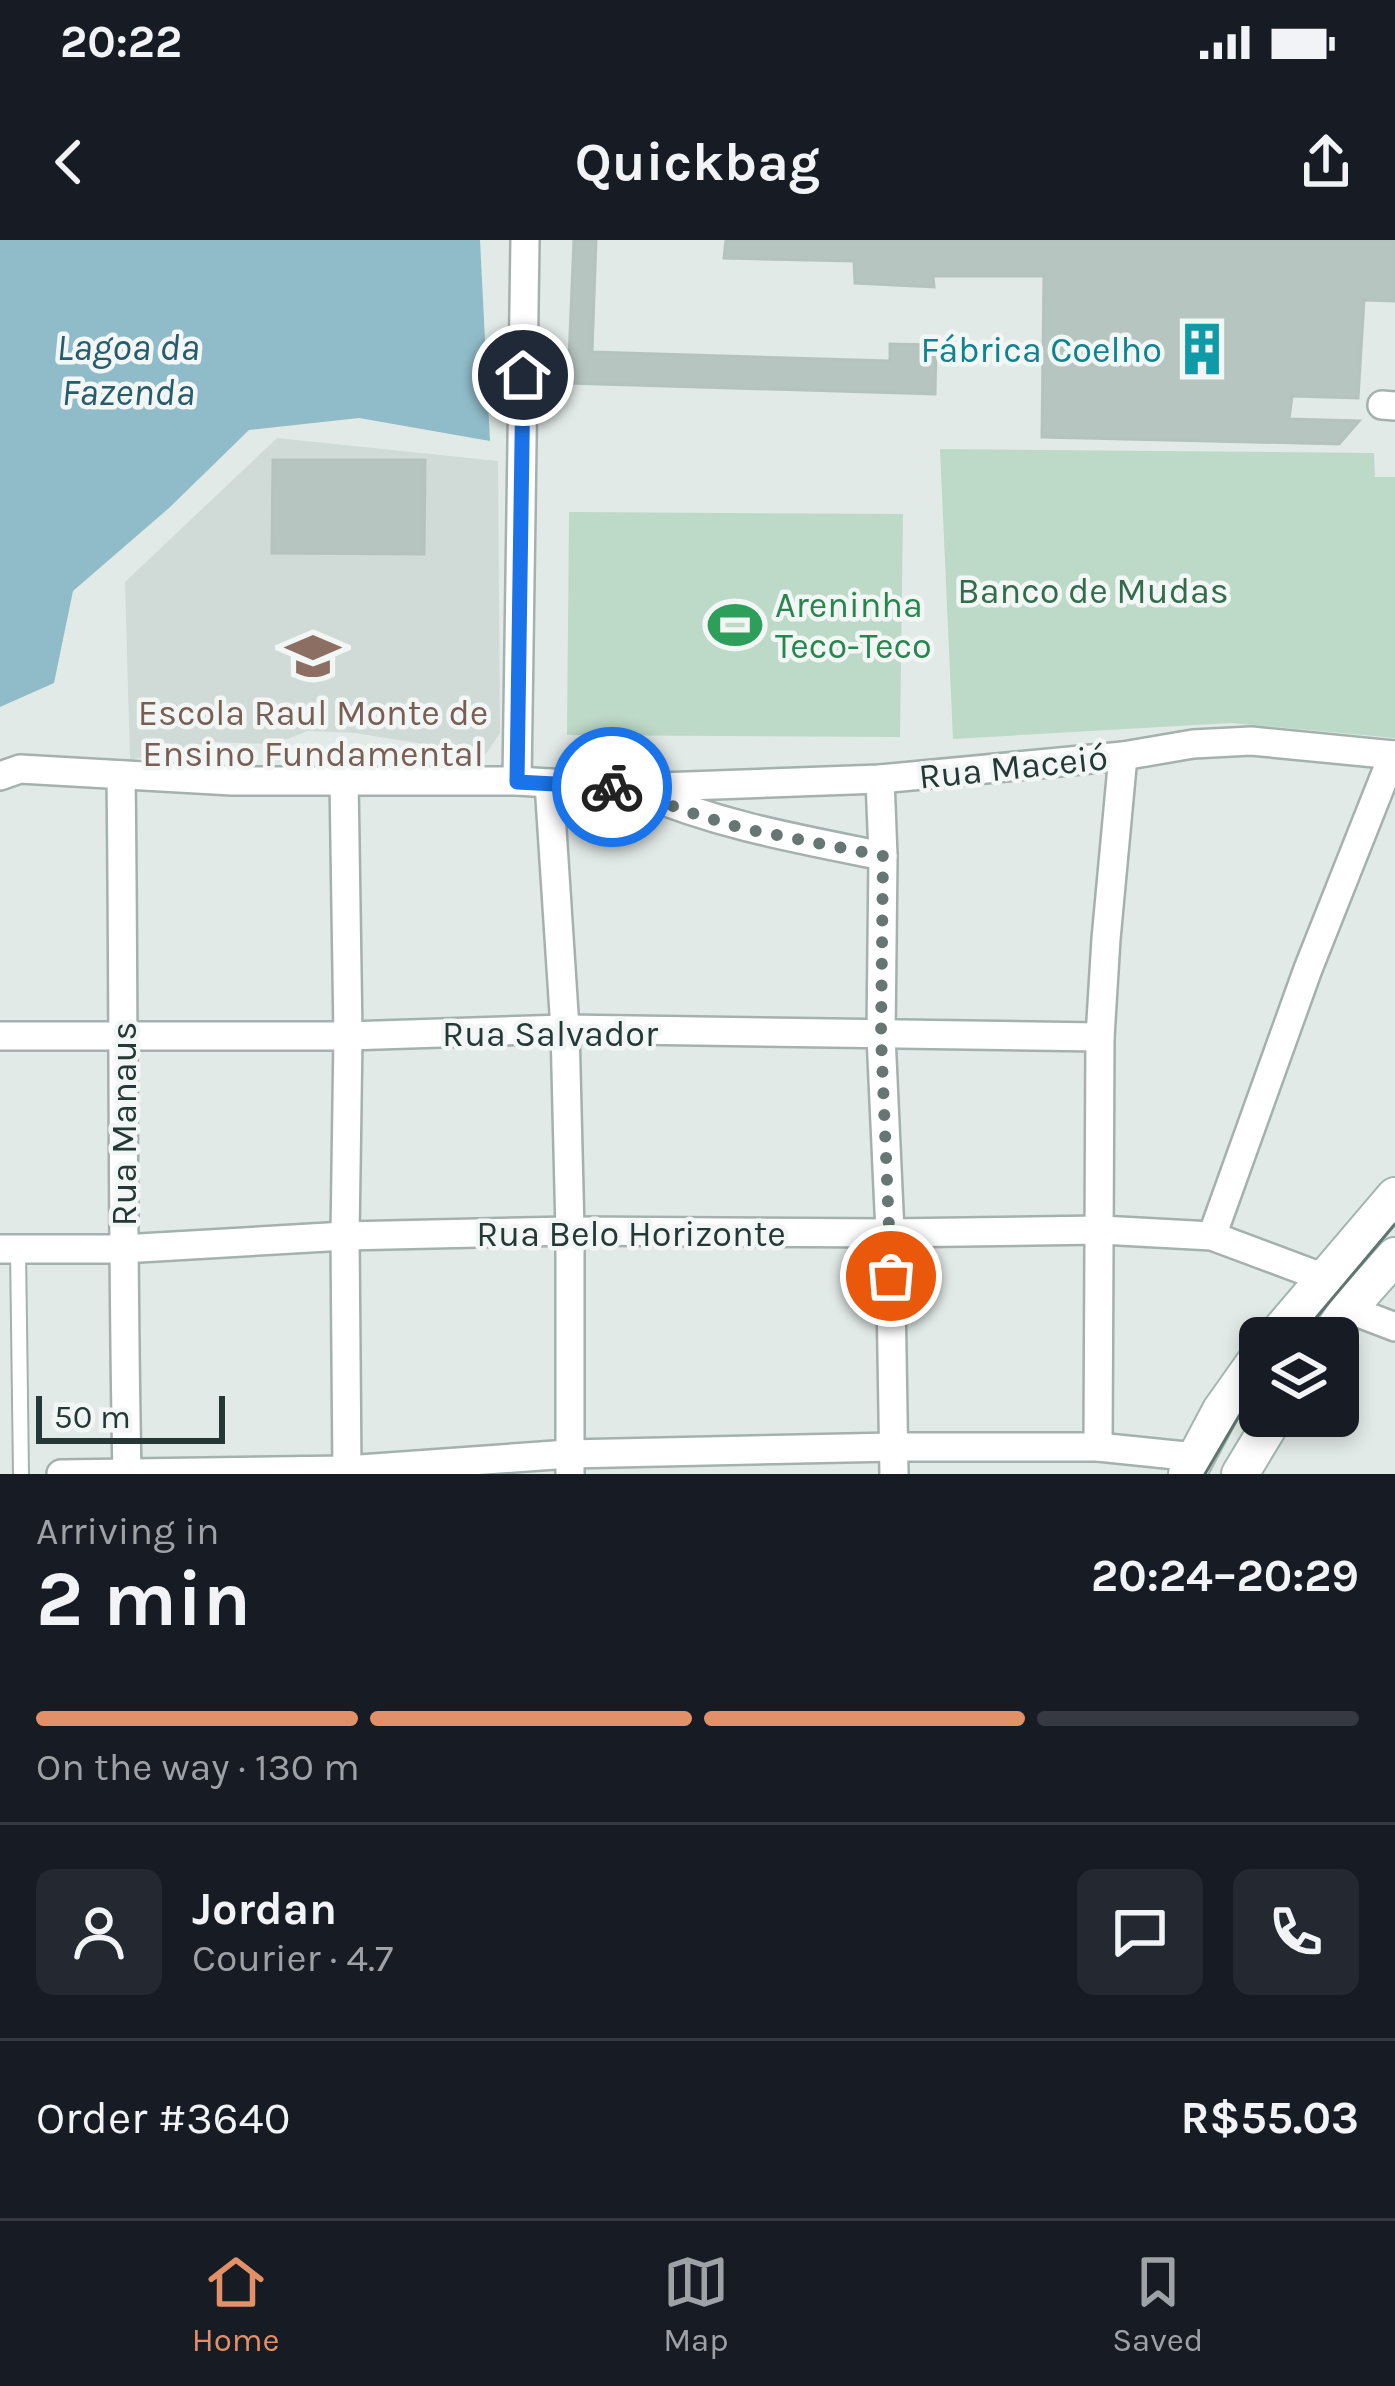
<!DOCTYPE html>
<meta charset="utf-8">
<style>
:root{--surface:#171b24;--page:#242831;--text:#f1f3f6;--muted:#9ea1a6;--line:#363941;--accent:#e29068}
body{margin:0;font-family:Karla,sans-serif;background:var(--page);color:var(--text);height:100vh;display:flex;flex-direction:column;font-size:45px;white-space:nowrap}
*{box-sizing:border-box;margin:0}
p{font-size:39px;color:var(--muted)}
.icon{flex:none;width:66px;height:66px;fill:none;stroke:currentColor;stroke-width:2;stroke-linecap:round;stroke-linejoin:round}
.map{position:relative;height:1234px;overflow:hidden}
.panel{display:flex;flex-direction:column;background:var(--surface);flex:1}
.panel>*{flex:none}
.controls{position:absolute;left:1239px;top:1077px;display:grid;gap:24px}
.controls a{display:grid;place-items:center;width:120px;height:120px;border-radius:18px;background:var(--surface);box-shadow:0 6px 18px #0003;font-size:60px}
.scale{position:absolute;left:36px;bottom:30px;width:189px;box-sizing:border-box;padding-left:12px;border:6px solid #243935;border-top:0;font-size:33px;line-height:42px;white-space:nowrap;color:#243935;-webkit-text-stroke:9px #f2f7f5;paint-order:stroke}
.pin{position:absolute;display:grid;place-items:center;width:102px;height:102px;color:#fff;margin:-51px;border:6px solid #fff;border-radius:50%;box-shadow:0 3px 12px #0007}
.courier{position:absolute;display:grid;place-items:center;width:120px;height:120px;margin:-60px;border:9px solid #1a73e8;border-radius:50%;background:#fff;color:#222;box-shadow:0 3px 15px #0007}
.headline em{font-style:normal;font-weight:700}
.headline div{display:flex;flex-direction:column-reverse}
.headline{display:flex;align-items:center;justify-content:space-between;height:204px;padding:0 36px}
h1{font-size:78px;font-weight:700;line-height:90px}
.bar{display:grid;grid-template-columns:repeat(4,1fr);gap:18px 12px;align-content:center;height:144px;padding:0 36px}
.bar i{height:15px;border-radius:9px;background:var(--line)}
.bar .active{background:var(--accent)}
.bar p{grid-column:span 4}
.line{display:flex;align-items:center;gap:30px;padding:0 36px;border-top:3px solid var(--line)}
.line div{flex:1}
.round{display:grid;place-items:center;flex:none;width:126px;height:126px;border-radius:18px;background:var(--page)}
.status{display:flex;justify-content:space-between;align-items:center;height:84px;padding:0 60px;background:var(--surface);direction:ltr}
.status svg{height:33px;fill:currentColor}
header{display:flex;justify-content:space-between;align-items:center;height:156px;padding:0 36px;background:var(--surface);font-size:54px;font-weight:700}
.dock{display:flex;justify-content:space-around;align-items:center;height:168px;border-top:3px solid var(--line);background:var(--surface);font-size:33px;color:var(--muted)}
.dock a{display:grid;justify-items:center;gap:6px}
.dock .active{color:var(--accent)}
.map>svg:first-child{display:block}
</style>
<div class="status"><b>20:22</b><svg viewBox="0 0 49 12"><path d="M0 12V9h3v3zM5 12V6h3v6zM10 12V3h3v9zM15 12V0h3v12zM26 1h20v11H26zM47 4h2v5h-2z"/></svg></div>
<header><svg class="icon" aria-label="back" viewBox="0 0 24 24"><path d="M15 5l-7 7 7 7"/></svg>Quickbag<svg class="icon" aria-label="share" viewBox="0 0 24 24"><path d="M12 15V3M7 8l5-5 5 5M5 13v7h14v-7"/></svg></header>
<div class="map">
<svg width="1395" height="1234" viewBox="0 0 1395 1234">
<rect width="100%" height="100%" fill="#e2eae7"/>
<path fill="#d0dad6" d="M277,198L498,221L500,493L486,514L355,493L308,491L274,504L210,502L130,520L125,342Z"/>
<g fill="#bdd9c7">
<path d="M940,209L1374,213L1375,237H1395V498L1231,483L953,499Z"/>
<path d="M569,272L903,274L900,497L567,495Z"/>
</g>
<path fill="#90bcc9" d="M0,0H480L490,201L359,178L249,190L169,268L73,351L54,443L0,467Z"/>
<g fill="#b7c5c0" stroke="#b5c3be" stroke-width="3">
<path d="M574,0H596L592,112L890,121V104L936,105L935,154L568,143Z"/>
<path d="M726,0H1395V61L1364,60L1358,158L1292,156L1289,179L1359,181L1339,204L1042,197L1044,36H933L934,47L855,43L854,21L724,18Z"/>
<path d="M273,220H425L424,314L272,313Z"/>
</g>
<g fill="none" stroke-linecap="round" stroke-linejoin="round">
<defs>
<path id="lane" d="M18,1009L21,1234"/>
<g id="street">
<path d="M1382,165L1395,166"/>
<path d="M121,535C124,767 122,1000 127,1233"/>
<path d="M0,536L20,529L232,541H517L631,548L880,539L1123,516L1193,504L1251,501L1395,515"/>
<path d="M344,539L348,796L345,996L347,1234"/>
<path d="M880,539L883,616L881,796L890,993L894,1234"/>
<path d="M517,541L525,0"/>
<path d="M549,543L565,789L570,991V1234"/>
<path d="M639,551C718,585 799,599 883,616"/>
<path d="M0,796H348L565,789L1100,797"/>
<path d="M1212,996L1308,729L1393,515"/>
<path d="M0,1009H122L345,996L570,991L890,993L1101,990L1212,996L1327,1039"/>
<path d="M1348,1069L1395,1087"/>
<path d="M1098,1207L1100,797L1106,699L1123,516"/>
<path d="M61,1234L346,1230L569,1214L894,1207H1098L1195,1217"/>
</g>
<g id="secondary">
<path d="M1274,1098L1395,956"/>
<path d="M1328,1098L1348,1069L1395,1016"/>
<path d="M1187,1234L1221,1170L1260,1115"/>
<path d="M1240,1234L1275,1176"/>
</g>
</defs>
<use href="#lane" stroke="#a5b1ae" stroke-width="18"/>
<use href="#street" stroke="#a5b1ae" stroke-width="32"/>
<use href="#secondary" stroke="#a2b5af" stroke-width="40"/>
<use href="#lane" stroke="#fff" stroke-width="14"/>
<use href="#street" stroke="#fff" stroke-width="27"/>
<use href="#secondary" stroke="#fff" stroke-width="36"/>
<g stroke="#5e7570" stroke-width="3">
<path d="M1299,1098L1395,984"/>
<path d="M1205,1234L1239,1176L1260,1147"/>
</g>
</g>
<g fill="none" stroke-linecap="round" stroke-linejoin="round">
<path stroke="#667773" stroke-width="12" stroke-dasharray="0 21.6" d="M612,547L631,548L682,570L741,588L883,616L881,796L891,1036"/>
<path stroke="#1a73e8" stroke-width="15" d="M523,135L517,542L612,547"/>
</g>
<defs>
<symbol id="building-bare" viewBox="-9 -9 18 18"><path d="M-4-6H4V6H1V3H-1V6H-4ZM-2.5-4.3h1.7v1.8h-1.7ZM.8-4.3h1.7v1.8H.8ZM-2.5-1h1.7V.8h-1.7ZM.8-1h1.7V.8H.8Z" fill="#0f9aa8" stroke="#f2f7f5" stroke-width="2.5" paint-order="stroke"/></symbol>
<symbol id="stadium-bare" viewBox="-9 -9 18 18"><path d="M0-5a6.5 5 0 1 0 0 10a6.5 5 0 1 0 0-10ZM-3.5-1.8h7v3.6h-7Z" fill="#2e9e5b" stroke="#f2f7f5" stroke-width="2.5" paint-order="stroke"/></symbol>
<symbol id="school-bare" viewBox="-9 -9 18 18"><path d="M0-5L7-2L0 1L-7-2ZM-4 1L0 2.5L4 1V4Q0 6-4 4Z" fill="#8d6e63" stroke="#f2f7f5" stroke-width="2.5" paint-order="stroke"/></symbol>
</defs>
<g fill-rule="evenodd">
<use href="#building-bare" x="1164" y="71" width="76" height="76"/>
<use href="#stadium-bare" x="697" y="347" width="76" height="76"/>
<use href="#school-bare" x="275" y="378" width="76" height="76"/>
</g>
<g text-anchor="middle" stroke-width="9" stroke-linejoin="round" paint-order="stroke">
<g font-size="36" fill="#0d838f" stroke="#f2f7f5" text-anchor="end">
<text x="1162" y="122">Fábrica Coelho</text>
</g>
<g font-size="36" fill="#336b4d" stroke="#f2f7f5">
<text x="1093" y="363">Banco de Mudas</text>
</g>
<g font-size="36" fill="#27864d" stroke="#f2f7f5" text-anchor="start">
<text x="775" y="377">Areninha<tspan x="775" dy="41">Teco-Teco</tspan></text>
</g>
<g font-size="36" fill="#785e54" stroke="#f2f7f5">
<text x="313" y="485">Escola Raul Monte de<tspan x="313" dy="41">Ensino Fundamental</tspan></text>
</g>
<g font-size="36" fill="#243935" stroke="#f2f7f5">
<text transform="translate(1013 526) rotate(-6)" y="13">Rua Maceió</text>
<text x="550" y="806">Rua Salvador</text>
<text transform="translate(123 884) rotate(-90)" y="13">Rua Manaus</text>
<text x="631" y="1006">Rua Belo Horizonte</text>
</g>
<g font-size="39" font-style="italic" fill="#255c6e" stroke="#f2f7f5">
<text x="128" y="120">Lagoa da<tspan x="128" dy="45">Fazenda</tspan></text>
</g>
</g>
</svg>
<div class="controls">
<a><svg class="icon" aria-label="layers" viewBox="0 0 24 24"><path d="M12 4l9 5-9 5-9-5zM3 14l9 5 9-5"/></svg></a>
</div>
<div class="scale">50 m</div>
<div class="pin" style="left:891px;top:1036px;background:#ea580c"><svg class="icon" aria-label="bag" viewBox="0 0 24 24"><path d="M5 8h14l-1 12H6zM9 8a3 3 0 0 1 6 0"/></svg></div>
<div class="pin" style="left:523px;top:135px;background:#1f2937"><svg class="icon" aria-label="home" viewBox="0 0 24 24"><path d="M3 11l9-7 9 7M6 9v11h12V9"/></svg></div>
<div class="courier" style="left:612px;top:547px"><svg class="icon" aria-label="bike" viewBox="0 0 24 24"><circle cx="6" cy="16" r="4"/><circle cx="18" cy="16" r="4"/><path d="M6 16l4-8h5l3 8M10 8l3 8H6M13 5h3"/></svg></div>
</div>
<section class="panel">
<div class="headline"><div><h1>2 min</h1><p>Arriving in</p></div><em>20:24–20:29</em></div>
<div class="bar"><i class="active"></i><i class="active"></i><i class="active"></i><i></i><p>On the way · 130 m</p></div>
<div class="line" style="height:216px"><a class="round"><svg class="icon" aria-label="person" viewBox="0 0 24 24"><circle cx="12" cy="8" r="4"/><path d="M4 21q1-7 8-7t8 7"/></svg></a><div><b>Jordan</b><p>Courier · 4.7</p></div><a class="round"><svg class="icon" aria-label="chat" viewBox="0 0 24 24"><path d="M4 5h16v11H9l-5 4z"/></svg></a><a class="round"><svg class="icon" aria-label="phone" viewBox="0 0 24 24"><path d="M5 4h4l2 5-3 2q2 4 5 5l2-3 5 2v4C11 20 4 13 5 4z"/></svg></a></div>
<div class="line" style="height:156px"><div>Order #3640</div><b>R$55.03</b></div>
</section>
<nav class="dock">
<a class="active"><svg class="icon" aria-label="home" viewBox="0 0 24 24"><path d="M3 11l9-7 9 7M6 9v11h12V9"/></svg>Home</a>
<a><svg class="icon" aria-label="map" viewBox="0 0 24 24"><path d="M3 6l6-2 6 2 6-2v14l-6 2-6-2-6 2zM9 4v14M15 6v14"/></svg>Map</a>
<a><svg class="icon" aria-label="saved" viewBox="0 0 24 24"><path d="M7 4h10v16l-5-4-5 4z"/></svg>Saved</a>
</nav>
